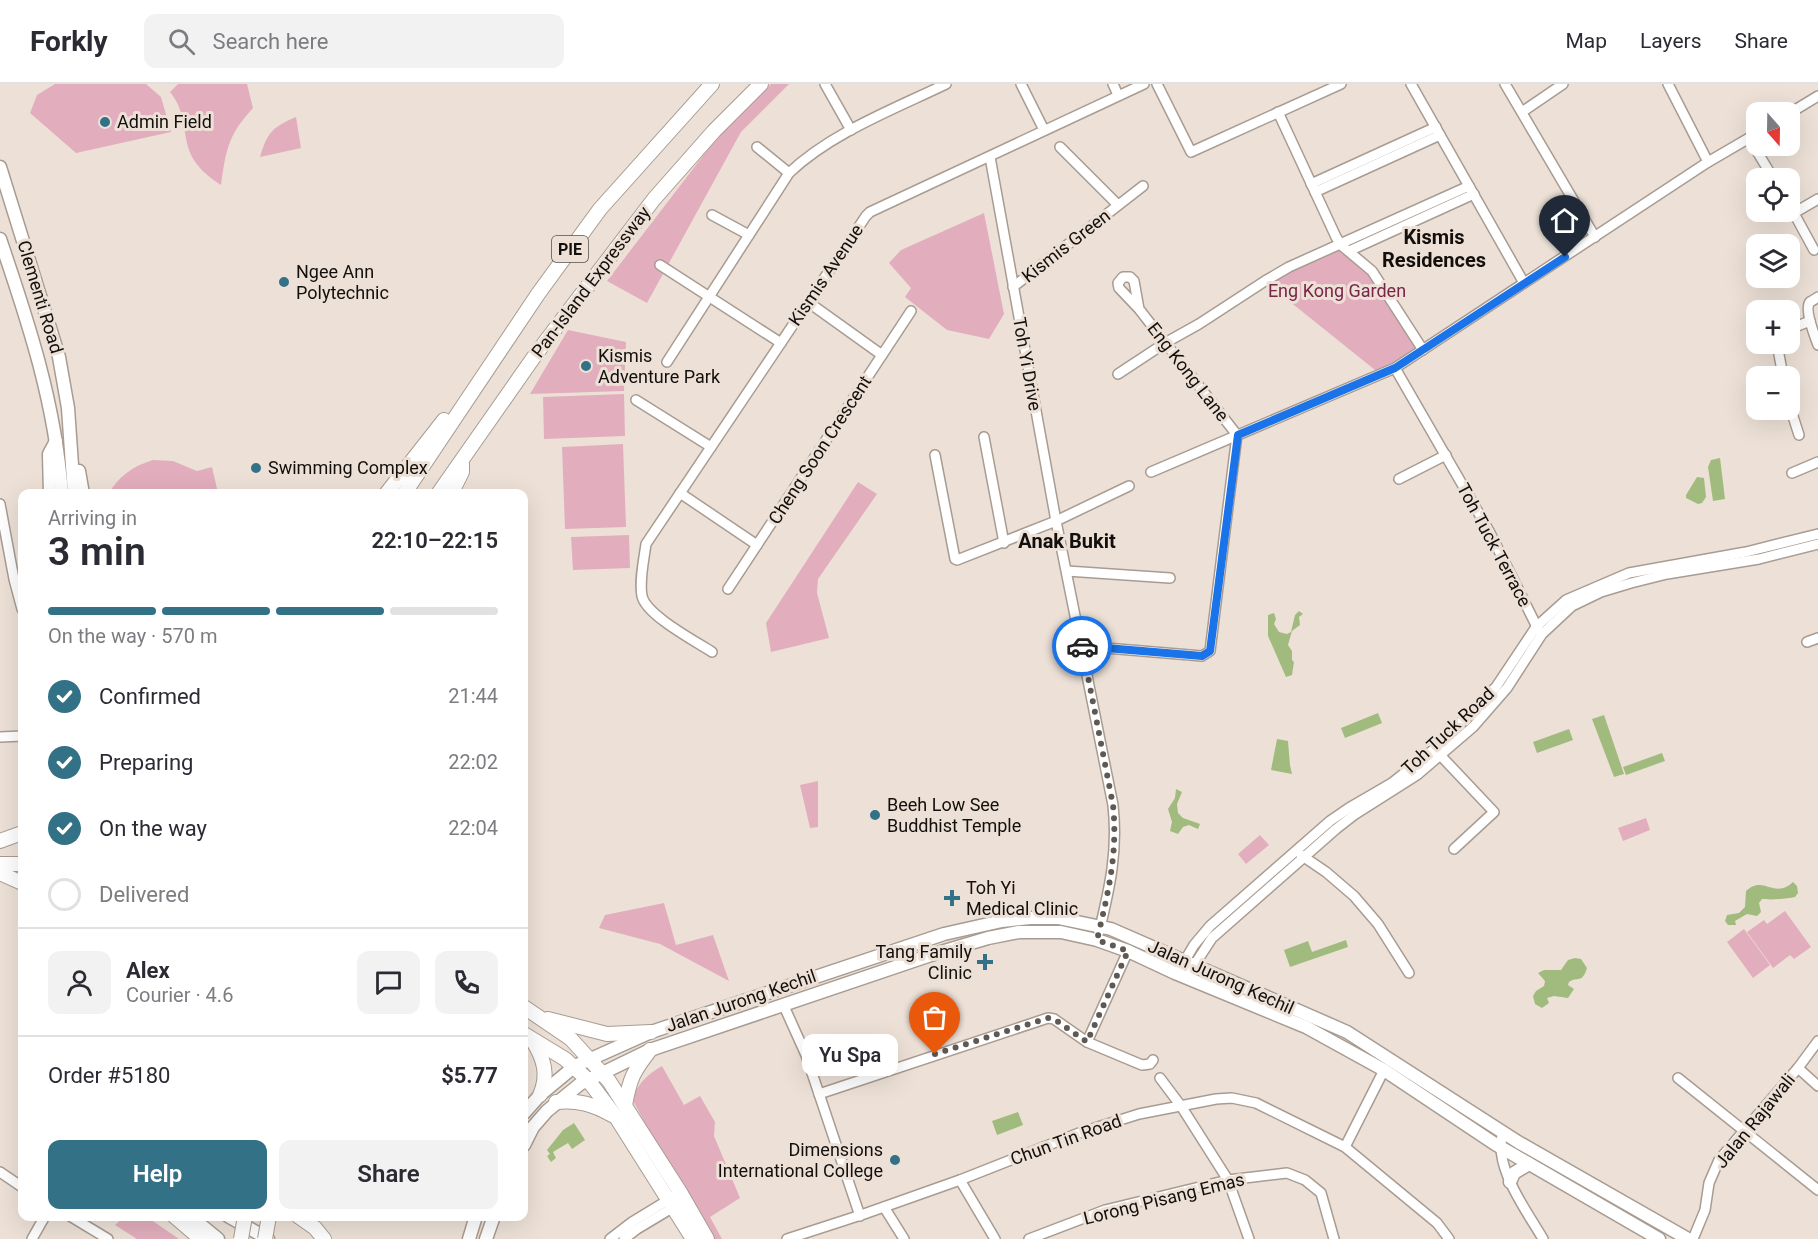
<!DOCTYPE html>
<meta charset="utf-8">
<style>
:root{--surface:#fff;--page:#f2f2f3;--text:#2b2b33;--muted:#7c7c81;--line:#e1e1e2;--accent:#327186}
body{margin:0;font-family:Roboto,sans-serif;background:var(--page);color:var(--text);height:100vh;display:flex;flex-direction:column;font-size:22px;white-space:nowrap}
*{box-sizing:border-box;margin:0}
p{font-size:20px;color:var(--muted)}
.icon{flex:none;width:33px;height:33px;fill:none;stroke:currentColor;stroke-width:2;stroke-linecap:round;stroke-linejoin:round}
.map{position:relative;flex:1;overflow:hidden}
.details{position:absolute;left:18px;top:405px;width:510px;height:732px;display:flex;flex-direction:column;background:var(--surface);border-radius:12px;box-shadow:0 6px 24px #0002}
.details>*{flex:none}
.needle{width:39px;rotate:160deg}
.controls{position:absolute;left:1746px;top:18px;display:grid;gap:12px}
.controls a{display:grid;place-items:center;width:54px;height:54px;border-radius:12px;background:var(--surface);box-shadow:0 6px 24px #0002;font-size:30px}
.pin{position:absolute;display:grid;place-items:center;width:51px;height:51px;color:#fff;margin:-62px -26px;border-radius:50% 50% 50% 0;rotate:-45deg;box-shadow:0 0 6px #0007}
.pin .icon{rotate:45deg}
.courier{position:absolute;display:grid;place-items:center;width:60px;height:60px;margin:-30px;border:4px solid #1a73e8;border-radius:50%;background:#fff;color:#222;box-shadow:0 2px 8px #0007}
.bubble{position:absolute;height:42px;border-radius:12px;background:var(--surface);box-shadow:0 6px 24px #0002;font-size:20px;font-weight:600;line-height:42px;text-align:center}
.head em{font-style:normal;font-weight:600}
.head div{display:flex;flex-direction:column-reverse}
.head{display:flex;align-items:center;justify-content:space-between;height:102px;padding:0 30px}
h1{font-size:39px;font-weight:600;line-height:45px}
.bar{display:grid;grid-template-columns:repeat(4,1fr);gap:9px 6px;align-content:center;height:72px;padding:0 30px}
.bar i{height:8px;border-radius:4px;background:var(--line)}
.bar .selected{background:var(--accent)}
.bar p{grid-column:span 4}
.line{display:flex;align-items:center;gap:15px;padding:0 30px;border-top:2px solid var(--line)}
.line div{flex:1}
.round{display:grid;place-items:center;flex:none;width:63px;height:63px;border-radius:12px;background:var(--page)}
ol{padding:0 30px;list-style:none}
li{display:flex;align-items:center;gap:18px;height:66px}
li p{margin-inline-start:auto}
li .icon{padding:6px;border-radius:50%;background:var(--accent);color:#fff;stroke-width:4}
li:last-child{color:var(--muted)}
li i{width:33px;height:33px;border:3px solid var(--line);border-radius:50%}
.primary-button{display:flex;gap:12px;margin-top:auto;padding:12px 30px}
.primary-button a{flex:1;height:69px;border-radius:12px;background:var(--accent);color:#fff;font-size:24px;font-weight:600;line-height:69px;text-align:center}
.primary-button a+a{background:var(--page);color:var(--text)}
header{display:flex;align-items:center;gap:36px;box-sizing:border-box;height:84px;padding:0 30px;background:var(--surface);border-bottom:2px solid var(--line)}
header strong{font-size:28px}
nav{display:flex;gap:33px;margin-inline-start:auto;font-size:21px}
.search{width:420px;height:54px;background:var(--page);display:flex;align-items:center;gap:15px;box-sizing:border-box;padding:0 21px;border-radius:12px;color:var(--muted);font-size:22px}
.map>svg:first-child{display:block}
</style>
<header>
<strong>Forkly</strong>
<div class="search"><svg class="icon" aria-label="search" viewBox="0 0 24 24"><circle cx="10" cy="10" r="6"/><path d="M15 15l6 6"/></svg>Search here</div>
<nav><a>Map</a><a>Layers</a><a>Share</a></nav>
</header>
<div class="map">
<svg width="1818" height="1155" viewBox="0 0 1818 1155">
<rect width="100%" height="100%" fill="#ede1d7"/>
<g fill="#e2aebe">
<path d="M55,0H146L161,13L171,48L76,69L30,29L37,11Z"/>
<path d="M178,0H247L253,24C228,51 226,66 221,101C208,93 194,81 189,66C182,44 186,28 170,8Z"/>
<path d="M771,0H789L741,48L647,219L607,197L722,47Z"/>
<path d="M296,33L301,64L260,73C267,48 273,43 296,33Z"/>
<path d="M984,129L1004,230L989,255L947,246L905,213L911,204L889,179L901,166Z"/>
<path d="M1340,160L1369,185L1422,266L1380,290L1264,197Z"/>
<path d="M568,246L626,258L624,307L530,310Z"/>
<path d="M624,310L625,352L544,355L543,313Z"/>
<path d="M623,360L626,443L565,445L562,363Z"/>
<path d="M153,376L173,377L197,387L212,383L218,409H109C119,392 133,382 153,376Z"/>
<path d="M858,398L877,410L818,495L817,509L829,554L771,568L766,539Z"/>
<path d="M629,451L630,484L573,486L571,453Z"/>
<path d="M818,697V743L810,744L800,701Z"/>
<path d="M1646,734L1650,746L1623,757L1618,744Z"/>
<path d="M1260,751L1269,761L1246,780L1238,770Z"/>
<path d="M664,819L676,861L713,851L729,897L660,860L599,844L605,831Z"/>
<path d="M1785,827L1811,863L1794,875L1790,871L1773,884L1747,848L1764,836L1767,840Z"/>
<path d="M1744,845L1770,881L1753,894L1727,858Z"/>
<path d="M662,982L684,1021L700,1012L715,1038L714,1052L740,1114L710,1133L722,1155H708L632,1015C639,998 647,991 662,982Z"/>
<path d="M124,1133H147L179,1155H137L115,1141Z"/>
</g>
<g fill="#a1bb7e">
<path d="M1720,374L1725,415L1713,417L1708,383L1711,376Z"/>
<path d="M1697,393L1704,394L1706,413L1702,419L1698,420L1686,414V411Z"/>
<path d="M1299,527L1303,530L1299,533L1300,541L1292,547L1288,561L1292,567V576L1294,578L1292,591L1286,593L1268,552V531L1274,529L1276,535L1274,540L1279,548L1287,550L1291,548L1295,531Z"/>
<path d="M1378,629L1382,639L1345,654L1341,644Z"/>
<path d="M1604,631L1624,690L1614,693L1592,635Z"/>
<path d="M1569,645L1573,656L1537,669L1533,658Z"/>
<path d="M1277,655L1288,657L1290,681L1292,690L1271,686Z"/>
<path d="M1662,669L1665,677L1626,691L1623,683Z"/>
<path d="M1176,705L1182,708L1177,720L1178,729L1183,734L1200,740L1198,745L1189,741L1183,743L1178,750L1170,747L1172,738L1168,725L1175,714Z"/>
<path d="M1793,798L1797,802L1798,809L1795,813C1786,815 1770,816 1762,815L1759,819L1761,828L1757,832L1747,830L1735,837L1736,841H1728L1725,837L1727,831L1739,829L1745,823L1746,807C1764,790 1774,816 1793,798Z"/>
<path d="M1346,856L1348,863L1290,883L1284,866L1308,857L1312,868Z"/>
<path d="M1575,874L1581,875L1587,884C1582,900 1578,892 1569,898L1568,901L1574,905L1568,914L1554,912L1547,914L1549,919L1542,924L1535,920L1533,912L1536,907L1544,902L1545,897L1538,889L1544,886H1561L1568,876Z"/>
<path d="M1018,1028L1023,1041L997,1051L992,1037Z"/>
<path d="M574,1039L585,1056L572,1065L568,1059L553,1068L556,1074L551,1078L547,1072L550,1070L547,1066L563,1046Z"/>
</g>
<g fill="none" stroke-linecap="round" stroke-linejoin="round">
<defs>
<g id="minor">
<path d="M825,0L851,46"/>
<path d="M1021,0L1044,46"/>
<path d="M1113,0L1118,11"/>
<path d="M1157,0L1191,68L1341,0"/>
<path d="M1411,0L1524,199"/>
<path d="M1505,0L1595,153"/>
<path d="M1668,0L1708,78"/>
<path d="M1278,28L1336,153L1341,161L1372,187L1423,266"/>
<path d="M1522,28L1563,0"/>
<path d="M1790,29L1818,12"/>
<path d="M1749,54L1773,94"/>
<path d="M757,63L789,89"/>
<path d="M1060,63L1118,121"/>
<path d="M990,73L1056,437L1113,721C1118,767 1110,803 1099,848"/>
<path d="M1311,100L1436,43"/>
<path d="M1315,108L1440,51"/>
<path d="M1790,122L1814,166"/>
<path d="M1794,129L1818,115"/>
<path d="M712,131L749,151"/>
<path d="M1349,167L1474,110"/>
<path d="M660,181L781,259"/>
<path d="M1013,203L1143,102"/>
<path d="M1818,213C1817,214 1810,218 1810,218C1804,225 1815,253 1818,261"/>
<path d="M808,218L882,271"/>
<path d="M1139,225L1134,197L1130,193H1123L1118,199L1119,204L1139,225L1237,351"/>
<path d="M1790,245L1810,237"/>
<path d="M1777,260L1783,292"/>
<path d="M667,278L789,89C831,49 894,25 946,0"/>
<path d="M1395,284L1489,447L1539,547"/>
<path d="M1118,290L1165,259L1199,240L1265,197L1289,183L1469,102"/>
<path d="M636,316L711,363"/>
<path d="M1790,323L1799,351"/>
<path d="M984,353L1004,459"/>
<path d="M935,371L955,475L957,476L1056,437L1129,402"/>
<path d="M1151,388L1395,284L1708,78L1756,50"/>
<path d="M1792,389L1818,378"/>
<path d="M1399,395L1446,371"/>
<path d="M680,409L757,461"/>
<path d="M0,420L14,495L22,525"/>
<path d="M1067,487L1170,494"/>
<path d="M728,505L911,227"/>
<path d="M1807,558L1818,554"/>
<path d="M1082,562L1202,572L1210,567L1237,351"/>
<path d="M712,568C695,557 646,531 642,512C639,497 644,475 646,460L866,132L870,128L1144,0"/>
<path d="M0,653L22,652"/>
<path d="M1441,672L1494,728L1454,765"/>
<path d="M1301,771L1326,788L1354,812L1378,840L1409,889"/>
<path d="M1177,890L1194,861L1210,842L1330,737L1349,724L1392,699L1433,666L1496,603L1536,543L1566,516L1629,489L1746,468L1818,450"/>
<path d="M1186,894L1212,854L1336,745L1354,731L1417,691L1473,643L1507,604L1542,550L1572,522L1601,508L1631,499L1667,490L1759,475L1818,460"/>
<path d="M783,920L806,971L860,1132"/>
<path d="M1087,958L1128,867"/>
<path d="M1798,984L1818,1002"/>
<path d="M1160,994L1181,1022L1228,1096L1249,1155"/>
<path d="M1678,994L1818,1106"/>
<path d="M819,1010L1048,934L1054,935L1087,958L1142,981L1150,980L1153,976"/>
<path d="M1503,1048C1492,1082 1527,1127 1543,1155"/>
<path d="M1345,1063L1384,986"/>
<path d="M0,1088L22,1103"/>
<path d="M960,1096L995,1155"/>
<path d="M884,1123L904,1155"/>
<path d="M70,1132L108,1155"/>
<path d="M32,1155L45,1132"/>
<path d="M610,1155L632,1138L673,1113"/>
<path d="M624,1155L637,1145L677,1121"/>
<path d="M787,1155L864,1130L960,1096L1079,1049L1139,1030L1216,1015L1232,1014L1256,1019L1345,1063L1437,1139L1449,1155"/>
<path d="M1029,1155L1105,1126L1228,1096L1287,1089L1305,1096L1321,1109L1334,1155"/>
<path d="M1693,1155L1705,1126L1709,1099L1719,1076L1798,984L1818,957"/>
</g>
<g id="major">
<path d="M0,83L59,273L68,324L74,410"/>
<path d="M0,155C29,240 55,319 62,410"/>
<path d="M79,387L83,410"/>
<path d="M50,410L49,370L56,357"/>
<path d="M524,1029L540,1011L575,982L651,948L944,850L1002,837L1030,834H1058L1111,845L1347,948L1518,1058L1688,1155"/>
<path d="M524,1061L533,1043L547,1027L580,1000L650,966L931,871L988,854L1019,848H1061L1097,856L1128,867L1175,889L1306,943L1384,986L1495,1060L1659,1155"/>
<path d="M1510,1098L1514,1089L1529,1080"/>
<path d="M190,1132L218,1155"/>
<path d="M228,1132L268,1155"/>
<path d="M469,1155L476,1132"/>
<path d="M486,1155L494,1132"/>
</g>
<g id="highway">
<path d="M386,410L444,336"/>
<path d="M404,410L538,210L600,125L712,0"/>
<path d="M438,410L536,270L654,115L714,47L761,0"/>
<path d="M451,410L462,388V380"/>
<path d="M0,757L22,749"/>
<path d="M0,780H22"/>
<path d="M0,789L22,799"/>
<path d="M524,923L571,955L609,997L680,1108L707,1155"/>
<path d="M548,935L607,950L651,948"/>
<path d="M524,950L565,975L588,996L616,1033L693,1155"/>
<path d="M533,957C544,975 549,991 540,1011"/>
<path d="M556,1018C578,1016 593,1020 612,1031"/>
<path d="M625,1021C630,994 633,988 650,966"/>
<path d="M174,1132L201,1155"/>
<path d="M298,1132L315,1144L324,1155"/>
</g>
</defs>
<use href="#minor" stroke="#a89c92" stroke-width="12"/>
<use href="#major" stroke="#a89c92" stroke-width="15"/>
<use href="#highway" stroke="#a89c92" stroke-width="16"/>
<use href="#minor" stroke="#fff" stroke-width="9"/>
<use href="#major" stroke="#fff" stroke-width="12"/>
<use href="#highway" stroke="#fff" stroke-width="14"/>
<defs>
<g id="highway-bridge">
<path d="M241,1155L245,1132"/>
<path d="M265,1155L269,1132"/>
</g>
</defs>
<use href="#highway-bridge" stroke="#a89c92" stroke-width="16" stroke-linecap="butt"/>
<use href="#highway-bridge" stroke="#fff" stroke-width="14"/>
</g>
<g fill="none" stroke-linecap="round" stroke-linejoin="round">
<path stroke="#5f5853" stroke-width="6" stroke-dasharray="0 10.8" d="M935,970L1048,934L1054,935L1087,958L1128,867L1097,856C1108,809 1118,770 1113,721L1082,562"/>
<path stroke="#1a73e8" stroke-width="8" d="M1082,562L1202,572L1210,567L1238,351L1395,284L1565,173"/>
</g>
<g fill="#327186" stroke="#ede1d7" stroke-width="2">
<circle cx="105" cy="38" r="6"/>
<circle cx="284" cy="198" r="6"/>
<circle cx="586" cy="282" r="6"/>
<circle cx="256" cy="384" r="6"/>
<circle cx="875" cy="731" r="6"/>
<path d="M949 805h6v6h6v6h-6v6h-6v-6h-6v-6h6z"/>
<path d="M982 869h6v6h6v6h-6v6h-6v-6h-6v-6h6z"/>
<circle cx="895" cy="1076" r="6"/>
</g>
<g text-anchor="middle" stroke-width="6" stroke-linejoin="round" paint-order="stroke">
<rect fill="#ede1d7" stroke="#544e49" stroke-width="1.5" x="552" y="152" width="36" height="26" rx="4.5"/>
<g font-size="16" font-weight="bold" fill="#130f0c">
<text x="570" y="171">PIE</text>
</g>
<g font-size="18" fill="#130f0c" stroke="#ede1d7" text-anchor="start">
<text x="117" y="44">Admin Field</text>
<text x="296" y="194">Ngee Ann<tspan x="296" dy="21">Polytechnic</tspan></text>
<text x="598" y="278">Kismis<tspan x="598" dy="21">Adventure Park</tspan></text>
<text x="268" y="390">Swimming Complex</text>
<text x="887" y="727">Beeh Low See<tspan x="887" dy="21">Buddhist Temple</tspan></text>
<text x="966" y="810">Toh Yi<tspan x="966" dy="21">Medical Clinic</tspan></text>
<text x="972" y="874" text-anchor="end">Tang Family<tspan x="972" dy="21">Clinic</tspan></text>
<text x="883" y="1072" text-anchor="end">Dimensions<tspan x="883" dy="21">International College</tspan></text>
</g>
<g font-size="18" fill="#130f0c" stroke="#ede1d7">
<text transform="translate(1066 162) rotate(-38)" y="6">Kismis Green</text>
<text transform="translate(826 191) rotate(-56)" y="6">Kismis Avenue</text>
<text transform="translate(591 198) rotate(-53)" y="6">Pan-Island Expressway</text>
<text transform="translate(40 213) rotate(73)" y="6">Clementi Road</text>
<text transform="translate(1027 280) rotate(80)" y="6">Toh Yi Drive</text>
<text transform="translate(1188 288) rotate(52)" y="6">Eng Kong Lane</text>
<text transform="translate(820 366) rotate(-57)" y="6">Cheng Soon Crescent</text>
<text transform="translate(1494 461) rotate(62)" y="6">Toh Tuck Terrace</text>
<text transform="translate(1448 647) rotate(-43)" y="6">Toh Tuck Road</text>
<text transform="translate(1221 893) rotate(24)" y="6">Jalan Jurong Kechil</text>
<text transform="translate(741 917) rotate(-19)" y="6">Jalan Jurong Kechil</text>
<text transform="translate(1755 1037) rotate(-51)" y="6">Jalan Rajawali</text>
<text transform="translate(1066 1056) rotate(-20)" y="6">Chun Tin Road</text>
<text transform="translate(1164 1115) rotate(-14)" y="6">Lorong Pisang Emas</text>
</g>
<g font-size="18" fill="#782647" stroke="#ede1d7">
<text x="1337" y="213">Eng Kong Garden</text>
</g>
<g font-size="20" font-weight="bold" fill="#130f0c" stroke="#ede1d7">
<text x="1434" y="160">Kismis<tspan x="1434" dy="23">Residences</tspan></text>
<text x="1067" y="464">Anak Bukit</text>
</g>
</g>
</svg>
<div class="controls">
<a><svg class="needle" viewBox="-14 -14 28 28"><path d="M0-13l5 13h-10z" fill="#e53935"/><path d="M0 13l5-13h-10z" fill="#7c7c81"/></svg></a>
<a><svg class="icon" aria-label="locate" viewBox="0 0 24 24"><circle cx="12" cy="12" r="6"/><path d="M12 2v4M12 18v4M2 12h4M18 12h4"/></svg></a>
<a><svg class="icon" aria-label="layers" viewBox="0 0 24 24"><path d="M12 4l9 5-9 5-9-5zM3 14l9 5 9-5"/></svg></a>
<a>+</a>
<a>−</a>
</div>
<div class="pin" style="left:935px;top:970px;background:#ea580c"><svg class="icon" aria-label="bag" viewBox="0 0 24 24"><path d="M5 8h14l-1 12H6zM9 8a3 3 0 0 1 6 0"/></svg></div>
<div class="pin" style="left:1565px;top:173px;background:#1f2937"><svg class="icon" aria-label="home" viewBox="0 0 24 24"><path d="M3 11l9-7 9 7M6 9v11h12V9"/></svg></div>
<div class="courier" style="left:1082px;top:562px"><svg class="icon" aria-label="car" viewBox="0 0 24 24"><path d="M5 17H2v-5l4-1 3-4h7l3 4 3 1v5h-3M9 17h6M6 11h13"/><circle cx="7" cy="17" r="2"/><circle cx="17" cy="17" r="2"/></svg></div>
<div class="bubble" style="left:802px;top:950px;width:96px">Yu Spa</div>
<section class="details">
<div class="head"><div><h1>3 min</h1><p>Arriving in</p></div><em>22:10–22:15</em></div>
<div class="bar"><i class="selected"></i><i class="selected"></i><i class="selected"></i><i></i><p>On the way · 570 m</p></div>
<ol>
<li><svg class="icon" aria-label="check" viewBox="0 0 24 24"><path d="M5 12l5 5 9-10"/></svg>Confirmed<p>21:44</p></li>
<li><svg class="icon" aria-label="check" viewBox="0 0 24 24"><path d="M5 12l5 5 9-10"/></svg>Preparing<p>22:02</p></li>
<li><svg class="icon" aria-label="check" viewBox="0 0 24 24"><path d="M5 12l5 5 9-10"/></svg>On the way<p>22:04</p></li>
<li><i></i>Delivered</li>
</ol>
<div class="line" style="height:108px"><a class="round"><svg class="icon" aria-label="person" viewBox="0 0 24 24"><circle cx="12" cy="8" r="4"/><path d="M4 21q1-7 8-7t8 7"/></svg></a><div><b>Alex</b><p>Courier · 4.6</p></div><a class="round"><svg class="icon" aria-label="chat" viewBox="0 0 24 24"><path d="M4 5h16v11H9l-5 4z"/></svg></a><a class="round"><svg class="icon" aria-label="phone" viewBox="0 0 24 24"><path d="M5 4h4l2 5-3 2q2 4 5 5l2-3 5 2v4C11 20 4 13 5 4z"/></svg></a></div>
<div class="line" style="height:78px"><div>Order #5180</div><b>$5.77</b></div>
<div class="primary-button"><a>Help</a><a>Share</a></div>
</section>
</div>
